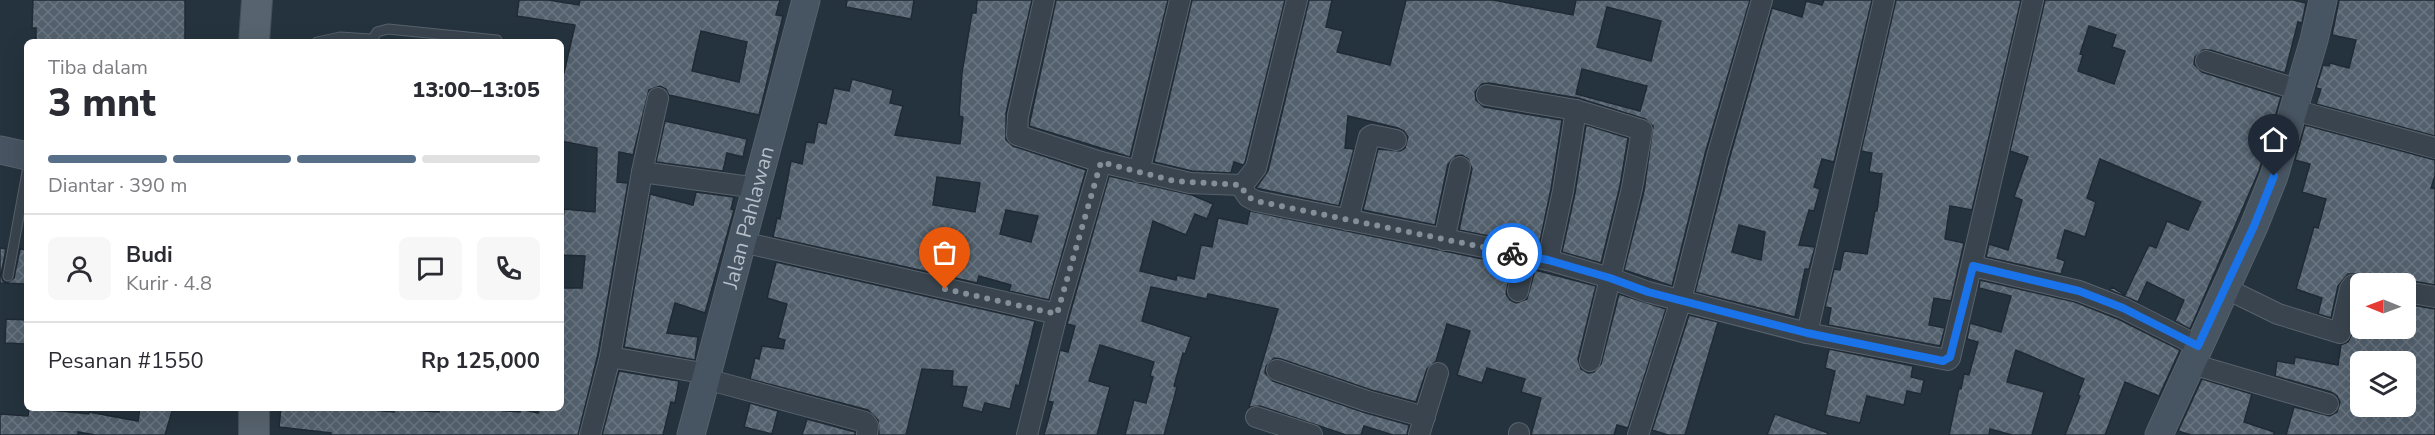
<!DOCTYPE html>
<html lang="id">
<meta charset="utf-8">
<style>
:root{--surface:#fff;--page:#f7f7f7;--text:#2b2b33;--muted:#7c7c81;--line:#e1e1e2;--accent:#586f8a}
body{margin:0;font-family:"Nunito Sans",sans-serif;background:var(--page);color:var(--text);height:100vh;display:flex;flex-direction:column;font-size:22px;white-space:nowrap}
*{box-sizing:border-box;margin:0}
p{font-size:20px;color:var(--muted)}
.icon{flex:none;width:33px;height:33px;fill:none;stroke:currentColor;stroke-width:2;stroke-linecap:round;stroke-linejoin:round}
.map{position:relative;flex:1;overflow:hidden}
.drawer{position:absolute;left:24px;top:39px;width:540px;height:372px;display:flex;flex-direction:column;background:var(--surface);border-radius:9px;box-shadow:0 6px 24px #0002}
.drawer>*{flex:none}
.needle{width:39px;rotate:271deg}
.controls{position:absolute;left:2350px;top:273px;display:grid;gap:12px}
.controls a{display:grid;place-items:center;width:66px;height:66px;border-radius:9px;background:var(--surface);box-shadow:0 6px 24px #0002;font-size:30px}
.pin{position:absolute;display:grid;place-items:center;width:51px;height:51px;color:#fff;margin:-62px -26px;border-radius:50% 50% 50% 0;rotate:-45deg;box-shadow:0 0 6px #0007}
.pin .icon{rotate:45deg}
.courier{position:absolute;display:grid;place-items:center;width:60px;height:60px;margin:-30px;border:4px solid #1a73e8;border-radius:50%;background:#fff;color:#222;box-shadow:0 2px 8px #0007}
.summary em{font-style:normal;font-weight:800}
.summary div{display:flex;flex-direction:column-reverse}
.summary{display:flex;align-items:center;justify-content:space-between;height:102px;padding:0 24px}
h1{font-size:39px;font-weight:800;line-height:45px}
.bar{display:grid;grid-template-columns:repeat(4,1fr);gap:9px 6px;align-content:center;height:72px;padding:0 24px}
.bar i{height:8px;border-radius:4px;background:var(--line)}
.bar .current{background:var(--accent)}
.bar p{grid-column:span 4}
.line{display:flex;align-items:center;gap:15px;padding:0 24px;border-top:2px solid var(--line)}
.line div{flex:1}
.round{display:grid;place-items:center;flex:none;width:63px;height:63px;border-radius:9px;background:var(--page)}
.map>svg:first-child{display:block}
</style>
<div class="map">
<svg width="2435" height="435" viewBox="0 0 2435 435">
<defs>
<pattern id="building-cross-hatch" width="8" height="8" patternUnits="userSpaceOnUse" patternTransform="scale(1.5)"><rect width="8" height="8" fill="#53616e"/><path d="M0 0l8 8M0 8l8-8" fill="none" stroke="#6a7681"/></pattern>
</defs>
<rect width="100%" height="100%" fill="#25333e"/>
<g fill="url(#building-cross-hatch)" stroke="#202b35" stroke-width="1.5" fill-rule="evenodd">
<path d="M33,0H185V42H36V28H32Z"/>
<path d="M519,0H548L579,5L580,0H780L776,15L783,16L759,115L669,95L666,89L660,86L649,90L633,155L619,152L617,182L628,183L598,354L578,435H331V433L279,427L281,408H348L394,412V409L439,412V408H472L520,412L521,409L538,413L540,408H561V288H582L585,256L561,255L564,209L595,212L597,148L561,141V72L564,73L575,25L517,16ZM701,31L747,42L739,82L692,71Z"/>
<path d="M847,0H914L911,19L846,7Z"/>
<path d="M977,0H1032L1006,113V140L1013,146L1086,170L1049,300L1009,291L1011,285L979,276L977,283L773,237L777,218L780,219L791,161L802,164L806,142L814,143L818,122L826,124L834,88L849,91L852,79L893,90L890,103L903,106L895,135L960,144L963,117L959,116L962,73L972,13H976ZM937,177L980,183L975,212L933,205ZM1006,210L1038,216L1031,242L1000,234Z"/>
<path d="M1056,0H1168L1130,157L1029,126Z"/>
<path d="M1192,0H1285L1245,163L1243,165L1234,162L1231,173L1192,171L1154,162Z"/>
<path d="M1309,0H1332L1326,27L1343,31L1337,52L1390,65L1406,0H1493L1573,15L1576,0H1750L1705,154L1672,286L1624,270L1644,191L1653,126L1645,119L1578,98L1489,83L1482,84L1475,92L1476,100L1484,107L1562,120L1551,189L1539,246L1459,230L1472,169L1468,159L1462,155L1456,156L1448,164L1435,225L1363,210L1378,149L1400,151L1405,148L1408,137L1404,131L1398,128L1348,116L1345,148L1354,149L1339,206L1256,188L1268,171ZM1607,7L1661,21L1651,61L1597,47ZM1582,69L1647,86L1640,111L1576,94Z"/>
<path d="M1824,0H1872L1834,162L1822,159L1814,187L1820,189L1814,211L1809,210L1799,245L1815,247L1809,269H1805L1795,317L1695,292L1729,160L1772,8L1802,17L1806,1L1822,5ZM1739,225L1765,232L1761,260L1732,252Z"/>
<path d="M1896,0H2021L1972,210L1950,206L1945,239L1964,243L1951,301L1934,298L1929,325L1945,328L1940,346L1828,325L1831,308L1825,307L1834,269L1840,270L1844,251L1867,254L1875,211H1877L1882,174L1869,172L1872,153L1861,151Z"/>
<path d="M2045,0H2293L2306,3L2302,23L2298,22L2285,73L2210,50H2203L2195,57L2194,64L2202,72L2281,97L2259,171L2190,329L2175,321L2184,300L2147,282L2138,302L2110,290L2112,287L2125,295L2149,245L2156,248L2167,221L2188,230L2201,202L2100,159L2087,198L2096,202L2085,237L2065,230L2057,258L2065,261L2061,274L1986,257L1989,244L2008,250L2022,200L2014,197L2028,157L2010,151ZM2089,26L2116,35L2112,47L2125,51L2114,84L2078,71L2083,55L2080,54Z"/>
<path d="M2339,0H2435V136L2316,104L2321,89L2316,88L2323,65L2329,66L2330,63L2349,68L2356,40L2332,35Z"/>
<path d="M665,121L747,139L743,157L727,153L723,171L656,162Z"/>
<path d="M1586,125L1628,138L1620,186L1601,263L1562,252L1575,193Z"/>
<path d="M2305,125L2435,160V176L2431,188L2435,189V285L2407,280L2398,284H2373L2366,274H2348L2338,286L2331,318L2318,314L2322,298L2296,289L2314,227L2318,228L2326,199L2302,192L2310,164L2295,160Z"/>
<path d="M1109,176L1192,195L1213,204L1207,219L1195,214L1186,235L1153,221L1140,271L1176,280L1177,275L1194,279L1201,245L1212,247L1218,218L1247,224L1250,211L1512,265L1506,294L1510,300L1516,303L1527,299L1535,270L1596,286L1578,359L1581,369L1588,373L1594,372L1601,364L1619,294L1666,309L1628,428L1617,425L1614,435H1531L1541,398L1521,392L1525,379L1487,368L1482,383L1457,375L1470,331L1447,324L1436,361L1427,369L1416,402L1371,390L1281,359L1274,358L1266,366L1265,373L1273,381L1363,412L1409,425L1407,435H1393L1364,426L1361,435H1346L1260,406L1249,407L1278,309L1208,294L1207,299L1151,287L1142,321L1191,337L1185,354L1183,353L1174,386L1177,387L1164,435H1125L1134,400L1146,403L1153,377L1150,376L1154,362L1100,345L1089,381L1110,387L1097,435H1044L1053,402L1048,401L1060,350L1068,352L1075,326L1067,324L1069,317Z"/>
<path d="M696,192L734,197L731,209L734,210L705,313L675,303L667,333L698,337L695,360L624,347L650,194L693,205Z"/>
<path d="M0,248L6,249L1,275L3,281L7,283L14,278L20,249L27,250V284L0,283Z"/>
<path d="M776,262L1035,321L1019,386L1016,385L1010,409L985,403L982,412L962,407L967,387L952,386L953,371L922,369L906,435H879L878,420L868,410L750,379L755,358L759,359L762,346L783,349L785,340L778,338L787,304L767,298Z"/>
<path d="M1980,280L2075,302L2118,319L2180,350L2159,396L2125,382L2105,435H2065L2080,396L2078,395L2084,379L2016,350L2007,382L2044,392L2032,435H2012L1990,429L1989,435H1949L1959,388L1961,389L1964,374L1969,375L1978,342L1967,339L1970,323L2001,332L2011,296L1979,288Z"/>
<path d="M2360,297L2361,328H2406V304L2435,309V435H2286L2294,407L2330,416L2337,412L2340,402L2337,396L2331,392L2275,376L2277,361L2294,364L2295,357L2338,365L2341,345L2348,342L2351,336ZM2376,360L2411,362L2406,385V410L2361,406V362Z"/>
<path d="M1689,315L1718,322L1685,435H1668L1652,430Z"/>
<path d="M6,319L27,320V344L5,343Z"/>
<path d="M1829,349L1913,366L1911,377L1924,380L1921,394L1907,391L1904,405L1867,396L1860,423L1825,415L1835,371L1825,368Z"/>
<path d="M619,371L679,381L675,403L671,402L663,435H602Z"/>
<path d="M2202,379L2252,394L2244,422L2274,432V435H2191L2178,431Z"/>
<path d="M750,403L778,411L772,434L744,427Z"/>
<path d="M29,408L89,414V412L138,421L140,408H173L165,435H95L78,432V435H0V414L28,416Z"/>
<path d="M1775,414L1828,433L1827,435H1767Z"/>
<path d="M807,419L855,432V435H802Z"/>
</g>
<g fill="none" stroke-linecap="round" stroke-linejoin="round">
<defs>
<g id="service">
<path d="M317,42L340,37L371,39"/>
<path d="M371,42L377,32L388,29L497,40"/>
<path d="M8,276L27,172"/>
</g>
<g id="minor">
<path d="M1044,0L1018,116L1017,135L1101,162L1190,183L1240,185L1245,182L1256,168L1297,0"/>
<path d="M2206,61L2299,90"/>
<path d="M1487,95L1576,110L1642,130L1632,188L1590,361"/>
<path d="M2294,110L2435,148"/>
<path d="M642,172L757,188"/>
<path d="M1139,172L1180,0"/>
<path d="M1240,185L1248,197L1256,201L1548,260L1610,278L1648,292L1807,333L1948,360L1950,358L2033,0"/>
<path d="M1348,220L1369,137L1372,135L1396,140"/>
<path d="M1444,240L1460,167"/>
<path d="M742,242L1057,314L1027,435"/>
<path d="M1548,260L1563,191L1576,110"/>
<path d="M1973,266L2079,291L2123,308L2198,346"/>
<path d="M2225,288L2278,314L2340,333L2350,289L2353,285H2361"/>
<path d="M1518,291L1526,256"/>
<path d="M2406,292L2435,297"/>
<path d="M1057,314L1101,162"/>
<path d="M1807,333L1884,0"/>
<path d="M610,357L708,374"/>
<path d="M2192,364L2328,404"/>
<path d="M1277,370L1367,401L1425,417"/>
<path d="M706,379L865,422L868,426L867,435"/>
<path d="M1256,417L1312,435"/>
<path d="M590,435L610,357L642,172L658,98"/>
<path d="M1419,435L1438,373"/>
<path d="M1519,435V433"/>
<path d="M1638,435L1681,300L1717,157L1762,0"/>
</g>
<g id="secondary">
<path d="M0,150L27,156"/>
<path id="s1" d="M691,435L806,0"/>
<path d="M2159,435L2254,226L2274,176L2314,40L2323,0"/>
</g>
<g id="primary">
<path d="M254,42L257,0"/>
<path d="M254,408V435"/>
</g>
</defs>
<use href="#service" stroke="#57626c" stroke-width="11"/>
<use href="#minor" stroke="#57626c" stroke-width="22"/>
<use href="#secondary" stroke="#57626c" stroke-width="29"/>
<use href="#primary" stroke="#45505a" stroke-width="32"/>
<use href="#service" stroke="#39444e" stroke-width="9"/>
<use href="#minor" stroke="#39444e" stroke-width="20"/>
<use href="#secondary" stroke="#475461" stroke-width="27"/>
<use href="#primary" stroke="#57636e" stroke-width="30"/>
</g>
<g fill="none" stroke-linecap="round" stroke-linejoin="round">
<path stroke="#838e98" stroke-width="6" stroke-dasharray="0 10.8" d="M945,289L1057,314L1101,162L1174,181L1240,185L1248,197L1256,201L1512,253"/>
<path stroke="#1a73e8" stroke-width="8" d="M1512,253L1548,260L1610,278L1648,292L1807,333L1943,361L1950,357L1973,266L2079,291L2123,308L2198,346L2254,226L2274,176"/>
</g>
<g text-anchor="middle" stroke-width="5" stroke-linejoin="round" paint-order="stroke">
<g font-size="21" fill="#b5bfc9" stroke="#1e2933">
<text dy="7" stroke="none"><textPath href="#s1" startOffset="225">Jalan Pahlawan</textPath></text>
</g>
</g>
</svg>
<div class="controls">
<a><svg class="needle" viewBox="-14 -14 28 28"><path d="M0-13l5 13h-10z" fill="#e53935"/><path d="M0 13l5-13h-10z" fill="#7c7c81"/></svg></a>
<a><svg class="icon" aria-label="layers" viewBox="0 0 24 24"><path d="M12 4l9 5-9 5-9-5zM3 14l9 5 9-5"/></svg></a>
</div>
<div class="pin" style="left:945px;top:289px;background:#ea580c"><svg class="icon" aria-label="bag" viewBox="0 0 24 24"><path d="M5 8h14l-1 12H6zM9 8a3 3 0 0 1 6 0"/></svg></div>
<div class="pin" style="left:2274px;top:176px;background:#1f2937"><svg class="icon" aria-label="home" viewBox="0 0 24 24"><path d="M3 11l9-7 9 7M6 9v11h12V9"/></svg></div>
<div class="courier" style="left:1512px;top:253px"><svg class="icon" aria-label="bike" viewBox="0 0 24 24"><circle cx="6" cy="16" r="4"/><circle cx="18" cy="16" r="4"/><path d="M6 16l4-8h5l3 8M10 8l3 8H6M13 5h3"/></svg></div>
<section class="drawer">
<div class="summary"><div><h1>3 mnt</h1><p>Tiba dalam</p></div><em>13:00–13:05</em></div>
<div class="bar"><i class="current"></i><i class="current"></i><i class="current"></i><i></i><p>Diantar · 390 m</p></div>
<div class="line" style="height:108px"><a class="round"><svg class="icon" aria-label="person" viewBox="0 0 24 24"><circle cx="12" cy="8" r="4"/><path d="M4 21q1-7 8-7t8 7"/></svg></a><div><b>Budi</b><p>Kurir · 4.8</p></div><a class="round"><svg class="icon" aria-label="chat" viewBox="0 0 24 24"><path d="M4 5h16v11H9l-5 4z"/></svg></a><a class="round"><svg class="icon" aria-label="phone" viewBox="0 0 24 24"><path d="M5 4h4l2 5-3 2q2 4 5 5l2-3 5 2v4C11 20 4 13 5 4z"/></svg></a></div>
<div class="line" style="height:78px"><div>Pesanan #1550</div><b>Rp 125,000</b></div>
</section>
</div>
